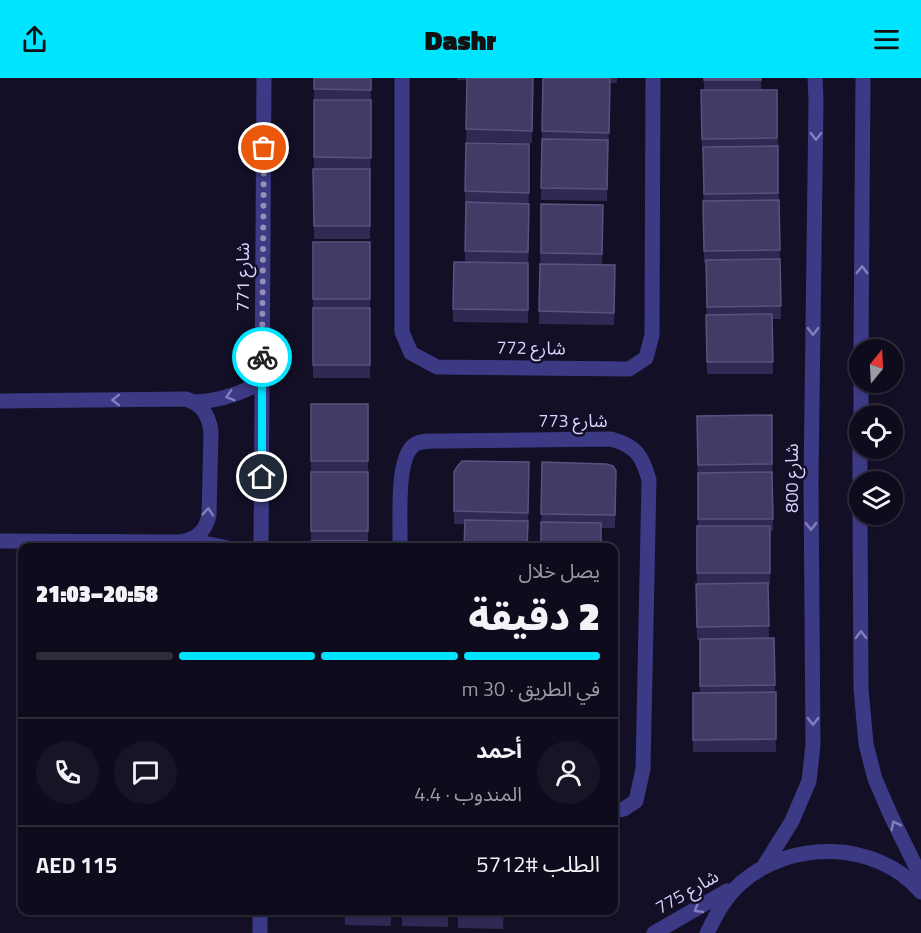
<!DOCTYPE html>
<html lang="ar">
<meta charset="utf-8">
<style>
:root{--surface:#0e0b1c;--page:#171425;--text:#f1f3f6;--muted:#9b9ba3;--line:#2e2b3b;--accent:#00e5ff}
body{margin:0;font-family:"Titillium Web","Noto Sans Arabic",sans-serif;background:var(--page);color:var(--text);direction:rtl;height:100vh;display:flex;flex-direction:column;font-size:22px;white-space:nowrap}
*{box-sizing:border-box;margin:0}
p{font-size:20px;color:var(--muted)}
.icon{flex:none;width:33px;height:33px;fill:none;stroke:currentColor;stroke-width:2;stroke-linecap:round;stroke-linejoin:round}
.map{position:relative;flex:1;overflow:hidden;direction:ltr}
.details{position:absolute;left:18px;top:465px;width:600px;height:372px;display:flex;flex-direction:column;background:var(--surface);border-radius:12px;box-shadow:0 2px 4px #0004,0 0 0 2px var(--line);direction:rtl}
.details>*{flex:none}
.needle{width:39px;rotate:18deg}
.fabs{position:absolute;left:849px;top:261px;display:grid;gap:12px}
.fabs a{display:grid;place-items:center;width:54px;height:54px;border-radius:50%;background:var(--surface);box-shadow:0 2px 4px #0004,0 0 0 2px var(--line);font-size:30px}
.pin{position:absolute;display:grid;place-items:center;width:51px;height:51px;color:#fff;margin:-26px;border:3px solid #fff;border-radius:50%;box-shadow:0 2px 6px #0007}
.courier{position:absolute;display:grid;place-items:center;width:60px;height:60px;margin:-30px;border:4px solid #00e5ff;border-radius:50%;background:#fff;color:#222;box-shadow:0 2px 8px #0007}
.headline em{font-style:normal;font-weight:800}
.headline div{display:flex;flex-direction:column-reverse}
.headline{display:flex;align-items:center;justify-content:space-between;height:102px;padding:0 18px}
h1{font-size:39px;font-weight:800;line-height:45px}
.bar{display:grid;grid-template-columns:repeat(4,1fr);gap:9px 6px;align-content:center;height:72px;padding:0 18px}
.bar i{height:8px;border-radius:4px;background:var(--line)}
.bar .on{background:var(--accent)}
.bar p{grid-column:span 4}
.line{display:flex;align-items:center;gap:15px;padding:0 18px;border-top:2px solid var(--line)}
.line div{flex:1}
.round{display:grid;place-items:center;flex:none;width:63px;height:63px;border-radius:32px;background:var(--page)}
header{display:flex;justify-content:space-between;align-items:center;height:78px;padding:0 18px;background:var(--accent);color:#111;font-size:27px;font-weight:800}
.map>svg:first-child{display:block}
</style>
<header><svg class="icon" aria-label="menu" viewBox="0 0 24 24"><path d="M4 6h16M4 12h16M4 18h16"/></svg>Dashr<svg class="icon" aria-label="share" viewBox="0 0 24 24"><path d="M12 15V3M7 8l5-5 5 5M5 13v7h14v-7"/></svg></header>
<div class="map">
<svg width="921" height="855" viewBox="0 0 921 855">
<rect width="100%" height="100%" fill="#130f26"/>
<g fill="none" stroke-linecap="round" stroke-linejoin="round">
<g stroke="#3d3a85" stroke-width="15">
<path d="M402,0V254L411,275L437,289L629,291L646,280L652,257L653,0"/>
<path d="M861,272L863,0"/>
<path d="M0,323L186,321C202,326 209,337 211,354L209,438C205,454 196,462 179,464L0,463"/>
<path d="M195,324C220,323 240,316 262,304"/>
<path d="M861,338V304"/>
<path d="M860,404V370"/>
<path d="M860,436L861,610L866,666L875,701L891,738L921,799"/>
<path d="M189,462L228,470"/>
<path d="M261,470L264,0"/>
<path d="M400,470C401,447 395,381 414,367C421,362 433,363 442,363L611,361C636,368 642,377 649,402L643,691L636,723L624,731L614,733"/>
<path d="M764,788L792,743L809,703L813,667L811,403L816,22L815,0"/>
<path d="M260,832V855"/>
<path d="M654,855L727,813"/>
<path d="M707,855C716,837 725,819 741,805C791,761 876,762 921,814"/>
</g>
</g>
<g fill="#312854">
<path d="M314,0H371L370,161H314Z"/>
<path d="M457,0H533L532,65L466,64L467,2H457Z"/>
<path d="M543,0H617V5H610L607,123L541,122Z"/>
<path d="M704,0H761V12H777L781,241H772L773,296H707L706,185H704L703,74H702L701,25L704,12Z"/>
<path d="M529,66L528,245L453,244L454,184H465V113Z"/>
<path d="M541,126L603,127L602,187H615L614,247L539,246Z"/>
<rect x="313" y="164" width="57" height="136"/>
<path d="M311,326H368V465L311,463Z"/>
<path d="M772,337L773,453H770V507H768L769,560H774L776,674H693V615H700V562H697L696,519L697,506V448H698L697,338Z"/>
<path d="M529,384L528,470L465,446H454V394Z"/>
<path d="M542,384L616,405L615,450H601L541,470Z"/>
<path d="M345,832H391V848L345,847Z"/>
<path d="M402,832H448V849L402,848Z"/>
<path d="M458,832H504L503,851L458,850Z"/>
</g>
<g fill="#433a66" stroke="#5a527e" stroke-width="1.5">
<path d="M314,0H371V12L314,11Z"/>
<path d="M467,0H533L532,53L466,51Z"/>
<path d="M543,0H610L609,55L542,53Z"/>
<rect x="704" y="0" width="57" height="2"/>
<path d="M701,12H777V60L702,61Z"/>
<path d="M314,22H371V80L314,79Z"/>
<path d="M542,61L608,62L607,111L541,110Z"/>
<path d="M466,65L529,66V115L465,113Z"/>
<path d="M778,68V115L704,116L703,69Z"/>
<path d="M313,91H370V148H314Z"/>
<path d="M779,122L780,172L704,173L703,123Z"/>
<path d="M466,124L529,126L528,174L465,173Z"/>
<path d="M541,126L603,127L602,176L541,175Z"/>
<rect x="313" y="164" width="57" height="57"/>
<path d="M780,181L781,228L707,229L706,182Z"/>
<path d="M454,184L528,185V232L453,231Z"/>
<path d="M540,186L615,187L614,235L539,233Z"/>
<rect x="313" y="230" width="57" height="57"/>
<path d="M772,236L773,284H707L706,237Z"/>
<rect x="311" y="326" width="57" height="57"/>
<path d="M772,337V386L698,387L697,338Z"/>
<path d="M462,383L529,384L528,435L454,433V394L457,389Z"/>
<path d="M542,384L606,386L613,388L616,393L615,437L541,436Z"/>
<rect x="311" y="394" width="57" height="59"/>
<path d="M772,394L773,441H698V395Z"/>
<path d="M465,442L528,443L527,470H464Z"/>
<path d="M541,444L601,445V470H541Z"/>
<rect x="697" y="448" width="73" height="47"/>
<rect x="311" y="463" width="56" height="7"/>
<path d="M768,505L769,548L697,549L696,506Z"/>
<path d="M774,560L775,607L700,608V561Z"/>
<path d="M776,614V661L693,662V615Z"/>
</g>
<defs><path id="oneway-chevron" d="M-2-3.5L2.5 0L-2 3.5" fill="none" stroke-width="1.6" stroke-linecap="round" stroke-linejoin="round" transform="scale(1.5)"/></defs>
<g stroke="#837fbc">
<use href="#oneway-chevron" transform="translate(816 58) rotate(91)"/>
<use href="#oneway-chevron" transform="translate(862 192) rotate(-89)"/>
<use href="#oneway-chevron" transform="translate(813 253) rotate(91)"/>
<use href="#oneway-chevron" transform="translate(230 318) rotate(164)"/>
<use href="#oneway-chevron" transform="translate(116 322) rotate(179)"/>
<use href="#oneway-chevron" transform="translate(208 434) rotate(-85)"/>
<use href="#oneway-chevron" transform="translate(811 448) rotate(90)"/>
<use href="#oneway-chevron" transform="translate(861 557) rotate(-90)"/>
<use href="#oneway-chevron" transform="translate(813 643) rotate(90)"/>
<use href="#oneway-chevron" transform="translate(895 747) rotate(-116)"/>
<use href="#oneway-chevron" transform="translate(698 831) rotate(149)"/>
</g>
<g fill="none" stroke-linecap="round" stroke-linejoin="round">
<path stroke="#948fb3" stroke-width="6" stroke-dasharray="0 10.8" d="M262,279L264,70"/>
<path stroke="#00e5ff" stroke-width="8" d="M262,399V279"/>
</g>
<g text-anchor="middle" stroke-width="5" stroke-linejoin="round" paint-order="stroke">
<g font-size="18" fill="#d9d4ff" stroke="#130f26">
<text transform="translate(243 199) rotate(-90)" y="6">شارع 771</text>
<text transform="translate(531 270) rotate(1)" y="6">شارع 772</text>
<text x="573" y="349">شارع 773</text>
<text transform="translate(792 400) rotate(-90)" y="6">شارع 800</text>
<text transform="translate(687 814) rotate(-30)" y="6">شارع 775</text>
</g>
</g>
</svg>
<div class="fabs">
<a><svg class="needle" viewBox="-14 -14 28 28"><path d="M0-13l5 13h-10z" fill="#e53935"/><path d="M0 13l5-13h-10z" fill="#9b9ba3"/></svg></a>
<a><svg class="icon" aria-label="locate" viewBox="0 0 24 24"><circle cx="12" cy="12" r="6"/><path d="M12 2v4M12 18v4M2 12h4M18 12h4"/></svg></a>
<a><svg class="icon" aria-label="layers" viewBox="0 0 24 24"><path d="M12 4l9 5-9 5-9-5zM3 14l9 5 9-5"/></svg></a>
</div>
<div class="pin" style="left:264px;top:70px;background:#ea580c"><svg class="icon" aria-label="bag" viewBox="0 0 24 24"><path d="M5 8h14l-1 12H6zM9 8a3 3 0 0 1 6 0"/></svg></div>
<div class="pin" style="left:262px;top:399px;background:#1f2937"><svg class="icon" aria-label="home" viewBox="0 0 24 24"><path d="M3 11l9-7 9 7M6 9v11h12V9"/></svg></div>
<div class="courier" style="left:262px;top:279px"><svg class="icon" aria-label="bike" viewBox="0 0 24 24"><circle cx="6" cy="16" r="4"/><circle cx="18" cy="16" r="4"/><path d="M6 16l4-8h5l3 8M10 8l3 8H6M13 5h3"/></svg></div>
<section class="details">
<div class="headline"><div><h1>2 دقيقة</h1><p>يصل خلال</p></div><em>20:58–21:03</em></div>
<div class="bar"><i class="on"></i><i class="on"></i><i class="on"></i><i></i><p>في الطريق · 30 m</p></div>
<div class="line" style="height:108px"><a class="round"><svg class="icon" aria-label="person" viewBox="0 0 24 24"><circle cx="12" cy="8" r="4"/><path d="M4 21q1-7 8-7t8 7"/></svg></a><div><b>أحمد</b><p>المندوب · 4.4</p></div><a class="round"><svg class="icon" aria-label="chat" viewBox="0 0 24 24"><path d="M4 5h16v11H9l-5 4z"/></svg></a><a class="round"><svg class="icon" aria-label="phone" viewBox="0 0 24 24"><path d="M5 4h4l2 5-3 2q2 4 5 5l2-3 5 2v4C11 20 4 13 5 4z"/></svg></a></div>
<div class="line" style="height:78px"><div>الطلب #5712</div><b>AED 115</b></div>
</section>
</div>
